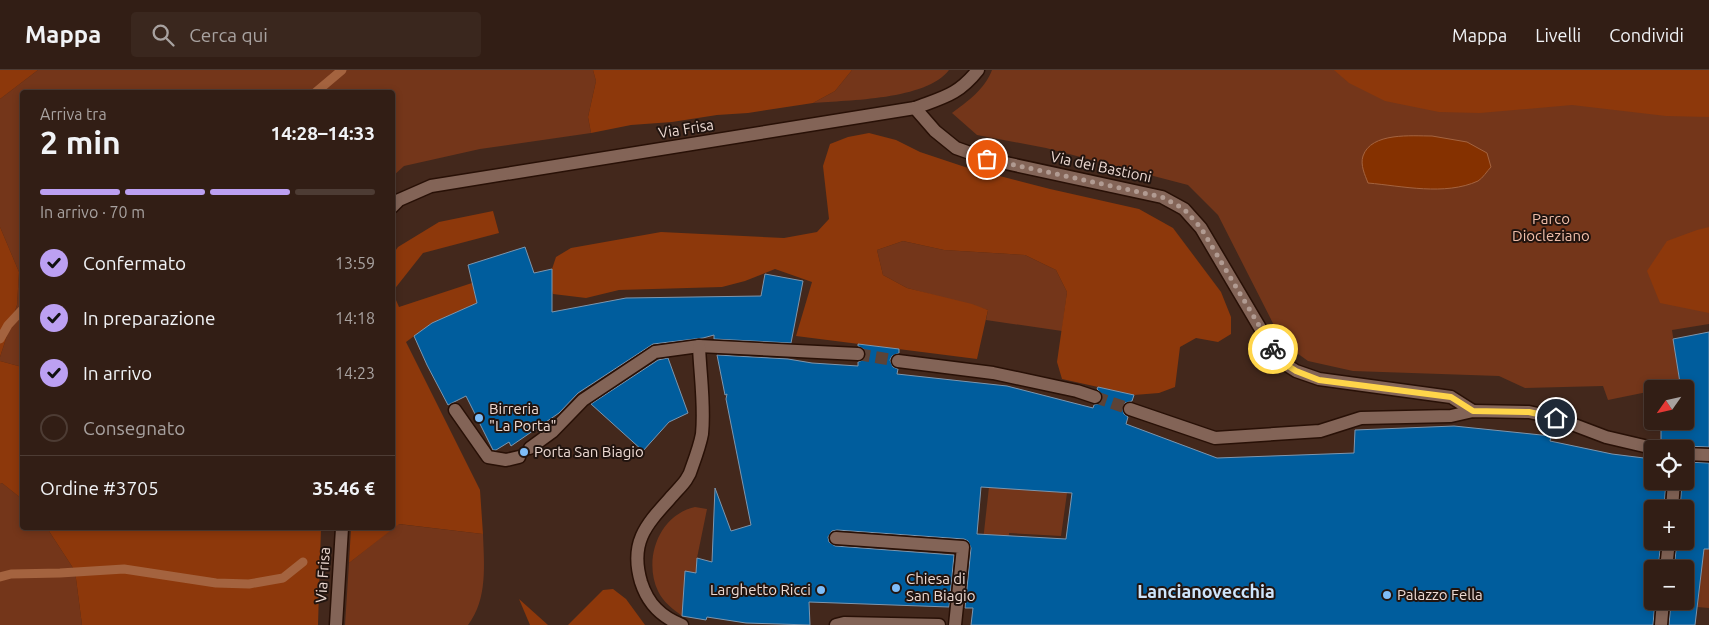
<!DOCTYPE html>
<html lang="it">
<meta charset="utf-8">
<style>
:root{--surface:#321e15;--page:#3a271e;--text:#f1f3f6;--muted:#a8a2a0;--line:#4d3c34;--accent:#bca0f2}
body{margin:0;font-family:Ubuntu,sans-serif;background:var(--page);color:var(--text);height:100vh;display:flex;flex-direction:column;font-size:19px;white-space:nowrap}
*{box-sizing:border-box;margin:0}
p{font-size:16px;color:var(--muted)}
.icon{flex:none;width:28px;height:28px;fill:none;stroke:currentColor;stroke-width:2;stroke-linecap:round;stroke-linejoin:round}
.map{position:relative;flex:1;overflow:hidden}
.side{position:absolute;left:20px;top:20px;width:375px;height:440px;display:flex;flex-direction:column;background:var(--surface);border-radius:5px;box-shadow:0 2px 8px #0003,0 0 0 1px var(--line)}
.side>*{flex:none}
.needle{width:32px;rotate:236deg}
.controls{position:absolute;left:1644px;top:310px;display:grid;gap:10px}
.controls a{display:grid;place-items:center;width:50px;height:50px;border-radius:5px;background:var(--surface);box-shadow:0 2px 8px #0003,0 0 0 1px var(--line);font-size:25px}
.pin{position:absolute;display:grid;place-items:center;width:42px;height:42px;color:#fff;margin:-21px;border:2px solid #fff;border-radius:50%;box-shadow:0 1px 5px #0007}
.courier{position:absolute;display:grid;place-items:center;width:50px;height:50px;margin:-25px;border:4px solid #ffd54a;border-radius:50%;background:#fff;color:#222;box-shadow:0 1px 6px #0007}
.summary em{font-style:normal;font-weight:700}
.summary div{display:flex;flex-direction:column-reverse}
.summary{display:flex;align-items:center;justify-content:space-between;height:85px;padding:0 20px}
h1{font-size:32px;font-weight:700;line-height:38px}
.bar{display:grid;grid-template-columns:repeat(4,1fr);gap:8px 5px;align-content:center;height:60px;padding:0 20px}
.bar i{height:6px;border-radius:4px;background:var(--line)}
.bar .on{background:var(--accent)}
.bar p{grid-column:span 4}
.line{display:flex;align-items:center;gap:12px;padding:0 20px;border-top:1px solid var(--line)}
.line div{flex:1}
ol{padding:0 20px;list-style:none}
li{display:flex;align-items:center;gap:15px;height:55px}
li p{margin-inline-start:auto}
li .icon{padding:5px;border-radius:50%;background:var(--accent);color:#111;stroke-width:4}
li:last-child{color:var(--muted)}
li i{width:28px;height:28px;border:2px solid var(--line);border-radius:50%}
header{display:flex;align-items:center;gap:30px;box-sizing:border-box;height:70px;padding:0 25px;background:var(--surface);border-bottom:1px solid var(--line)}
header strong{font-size:24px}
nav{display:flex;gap:28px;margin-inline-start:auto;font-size:18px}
.search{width:350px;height:45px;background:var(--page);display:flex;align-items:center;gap:12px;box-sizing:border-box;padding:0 18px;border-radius:5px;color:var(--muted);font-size:19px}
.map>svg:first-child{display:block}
</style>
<header>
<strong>Mappa</strong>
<div class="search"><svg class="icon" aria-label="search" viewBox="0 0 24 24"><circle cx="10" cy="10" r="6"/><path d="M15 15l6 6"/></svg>Cerca qui</div>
<nav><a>Mappa</a><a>Livelli</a><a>Condividi</a></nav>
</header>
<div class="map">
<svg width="1709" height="555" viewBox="0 0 1709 555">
<rect width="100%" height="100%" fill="#43281c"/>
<g fill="#74361a">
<path d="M38,0H593L596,11L588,47L591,63L480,79L404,96L393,106L392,22H22V297L0,291V287L17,235L19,202L0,157V29Z"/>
<path d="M852,0H949C926,30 849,30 813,33L835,21Z"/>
<path d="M992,0H1709V254L1672,260L1680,315L1652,319V321L1608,330L1603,316L1525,318L1499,306L1353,301L1308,291L1283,273L1218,145L1188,115L1046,78L977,65L952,43C968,31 985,19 992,0Z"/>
<path d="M903,171L944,180L1025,185L1056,200L1067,222L1062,261L986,250L988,240L907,218L883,205L877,180Z"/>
<path d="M2,413L22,429V458H47L75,501L82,555H0V414Z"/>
<path d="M989,417L1067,423L1061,466L1009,463L1008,479L982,480Z"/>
<path d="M695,437L707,439L697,488L696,503L682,546C673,539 663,532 658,521C643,489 659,445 695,437Z"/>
<path d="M398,454L483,464C484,494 488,529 468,555H345L349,493Z"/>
<path d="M1704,479H1709V538L1697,537Z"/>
</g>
<g fill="#8d380b">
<path d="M0,0H38L0,29Z"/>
<path d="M593,0H852L835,21L813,33L748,43L717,45L672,52L631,55L591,63L588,47L596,11Z"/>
<path d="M1334,0H1709V47L1666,46L1572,35L1480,43L1439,42L1385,31L1349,13Z"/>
<path d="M869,63L896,70L920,82L965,97L1050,119L1139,139L1173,158L1221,222L1231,247V264L1218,272L1196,268L1180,277L1175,317L1159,323L1134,325L1062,309L1057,292L1067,222L1056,200L1025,185L944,180L903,171L877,180L883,205L907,218L972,234L988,240L977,289L796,266L812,212L775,199L745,211L722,217L619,220L586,228L553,224L549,208L556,187L571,178L661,162L784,168L817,162L829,149L823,96L830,74L848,67Z"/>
<path d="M493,141L499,163L423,183L393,221V184L398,177L439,152Z"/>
<path d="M0,157L19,202L17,235L0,287Z"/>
<path d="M1709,157V243L1660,233L1647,201L1667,171L1697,160Z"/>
<path d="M472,213L477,233L432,253L406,272L480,420L483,464L399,454L349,493L351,458H392L393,223L399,237Z"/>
<path d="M0,291L22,297V429L2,413L0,414Z"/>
<path d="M47,458H321L318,555H82L75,501Z"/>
<path d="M613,519L626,529L645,555H568L603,520Z"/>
<path d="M519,529L548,555H530Z"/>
</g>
<path fill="#853100" stroke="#a4633f" d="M1432,66L1467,72L1487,83L1491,97C1487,101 1483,108 1478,111C1445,126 1402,116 1368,113C1365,105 1360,95 1363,86C1371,62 1412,66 1432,66Z"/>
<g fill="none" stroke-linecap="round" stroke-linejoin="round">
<g stroke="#a4633f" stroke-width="9">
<path d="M316,22L342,0"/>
<path d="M0,269L8,255L22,240"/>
<path d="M0,507L11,504L60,503L124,499L216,513L249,514L283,508L303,492"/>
</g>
</g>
<g fill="#005d9d" stroke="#7d96ae" fill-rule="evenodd">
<path d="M525,177L534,203L552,199V242L626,228L761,226L765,204L803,211L791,273L714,269V265L703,268L653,274L578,323L559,343L511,376L509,372L496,380H493L466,326L448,335L427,295L414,266L432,253L477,233L468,195Z"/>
<path d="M1709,262V377L1685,376L1679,379H1665L1661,372V351H1688L1685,338V319H1681L1673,269Z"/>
<path d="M858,274L899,279V283L892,286L890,290L893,297L898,299L897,304L1007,316L1093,338L1094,335L1100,333L1103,329V325L1097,319L1098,317L1134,325L1132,331L1125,333L1122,337L1124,344L1128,347L1126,354L1217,388L1354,383L1355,360L1454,356L1551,366L1550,371L1612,384L1652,389V411H1666L1664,439H1652V471H1661L1658,499H1652V531H1655L1653,555H971L973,538H965L971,478L968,471L964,469L837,460L832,461L828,467L829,472L835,476L954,485L949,537L809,532L810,555L746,553L707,547L706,550L682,546L685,501L696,503L697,488L712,492L715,418L731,461L751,455L726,329L727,324L725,325L717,285L788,289L812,293L858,296V292L865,289L866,284L865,280L858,276ZM981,417L1072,423L1066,469L977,464Z"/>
<path d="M668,288L688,343L669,352L643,381L591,334L658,290Z"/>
<path d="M1685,392L1709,393V479H1704L1695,555H1669L1671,531H1685V499H1674L1677,471H1685V439H1680L1682,411H1685Z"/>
</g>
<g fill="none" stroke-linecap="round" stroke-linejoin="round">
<g stroke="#5c4337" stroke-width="12" stroke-dasharray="12 6" stroke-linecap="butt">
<path d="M858,284L898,291"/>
<path d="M1095,327L1130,339"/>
</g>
<defs>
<g id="minor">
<path d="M915,38L935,61L956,78L987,89L1162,127L1184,139L1201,158L1273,280L1282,292L1296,301L1319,309L1451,327L1473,341"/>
<path d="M392,137L399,130L431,116L915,38C944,27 958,25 978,0"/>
<path d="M898,291L993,303L1077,321L1095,327"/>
<path d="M1130,339L1215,368L1320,361L1361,348L1451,346L1473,341L1529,342L1556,348L1606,367L1657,379"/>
<path d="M455,340L488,387L506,390L519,387"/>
<path d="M530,378L552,362L583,330L655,282L699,276L858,284"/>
<path d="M1685,384L1709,385"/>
<path d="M1672,439L1674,411"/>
<path d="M836,468L963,477L955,555"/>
<path d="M1666,499L1669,471"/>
<path d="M336,555L342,458"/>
<path d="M682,555C661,547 648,534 641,512C629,471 647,454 673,425C681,416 689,409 692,397C696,386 700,375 702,364C705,335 700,304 699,276"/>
<path d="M836,555L844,553L939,555"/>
<path d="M1661,555L1663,531"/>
</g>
</defs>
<use href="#minor" stroke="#281006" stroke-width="15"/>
<use href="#minor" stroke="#836457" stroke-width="12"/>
</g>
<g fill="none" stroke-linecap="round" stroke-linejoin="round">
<path stroke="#b19b92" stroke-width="5" stroke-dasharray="0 9" d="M987,89L1162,127L1184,139L1201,158L1273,279"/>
<path stroke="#ffd54a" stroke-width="6" d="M1273,279L1282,292L1296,301L1319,310L1451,327L1473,341L1529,342L1556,348"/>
</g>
<g fill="#7ebdf9" stroke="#21140f" stroke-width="2">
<circle cx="479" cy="348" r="5"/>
<circle cx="524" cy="382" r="5"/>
<circle cx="896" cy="518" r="5"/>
<circle cx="821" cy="520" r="5"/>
<circle cx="1387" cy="525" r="5"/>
</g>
<g text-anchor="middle" stroke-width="4" stroke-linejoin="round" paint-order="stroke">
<g font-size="15" fill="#ecd9d2" stroke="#21140f">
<text transform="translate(686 59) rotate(-9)" y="5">Via Frisa</text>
<text transform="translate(1101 97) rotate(12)" y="5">Via dei Bastioni</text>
<text transform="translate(323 505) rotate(-86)" y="5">Via Frisa</text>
</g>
<g font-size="15" fill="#f0bfab" stroke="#21140f">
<text x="1551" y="154">Parco<tspan x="1551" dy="17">Diocleziano</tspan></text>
</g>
<g font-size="15" fill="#ecd9d2" stroke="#21140f" text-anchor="start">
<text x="489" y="344">Birreria<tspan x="489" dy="17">"La Porta"</tspan></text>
<text x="534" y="387">Porta San Biagio</text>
<text x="906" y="514">Chiesa di<tspan x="906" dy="17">San Biagio</tspan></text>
<text x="811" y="525" text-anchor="end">Larghetto Ricci</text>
<text x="1397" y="530">Palazzo Fella</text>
</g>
<g font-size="18" font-weight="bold" fill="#cee5fc" stroke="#21140f">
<text x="1206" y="528">Lancianovecchia</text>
</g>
</g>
</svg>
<div class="controls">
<a><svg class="needle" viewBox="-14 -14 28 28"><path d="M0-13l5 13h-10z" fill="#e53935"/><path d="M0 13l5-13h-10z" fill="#a8a2a0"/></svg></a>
<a><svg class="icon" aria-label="locate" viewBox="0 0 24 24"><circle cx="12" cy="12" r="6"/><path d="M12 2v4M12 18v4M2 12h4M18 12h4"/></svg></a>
<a>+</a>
<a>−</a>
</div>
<div class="pin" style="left:987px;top:89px;background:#ea580c"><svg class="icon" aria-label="bag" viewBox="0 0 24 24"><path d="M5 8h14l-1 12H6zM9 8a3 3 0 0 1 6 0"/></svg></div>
<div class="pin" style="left:1556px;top:348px;background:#1f2937"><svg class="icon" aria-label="home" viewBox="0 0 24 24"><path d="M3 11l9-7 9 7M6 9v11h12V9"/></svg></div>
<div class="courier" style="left:1273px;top:279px"><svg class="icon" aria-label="bike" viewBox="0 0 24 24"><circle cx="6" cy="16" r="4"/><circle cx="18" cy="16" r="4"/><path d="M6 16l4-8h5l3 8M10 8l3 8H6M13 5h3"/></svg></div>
<section class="side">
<div class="summary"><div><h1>2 min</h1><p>Arriva tra</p></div><em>14:28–14:33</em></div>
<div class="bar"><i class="on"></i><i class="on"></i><i class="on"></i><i></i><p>In arrivo · 70 m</p></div>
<ol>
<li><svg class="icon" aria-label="check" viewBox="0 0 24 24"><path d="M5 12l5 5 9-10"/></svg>Confermato<p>13:59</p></li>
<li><svg class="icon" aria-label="check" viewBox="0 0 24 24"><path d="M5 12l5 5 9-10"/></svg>In preparazione<p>14:18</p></li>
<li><svg class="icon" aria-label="check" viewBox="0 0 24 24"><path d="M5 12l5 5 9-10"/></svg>In arrivo<p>14:23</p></li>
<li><i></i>Consegnato</li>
</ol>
<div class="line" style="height:65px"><div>Ordine #3705</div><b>35.46 €</b></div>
</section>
</div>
